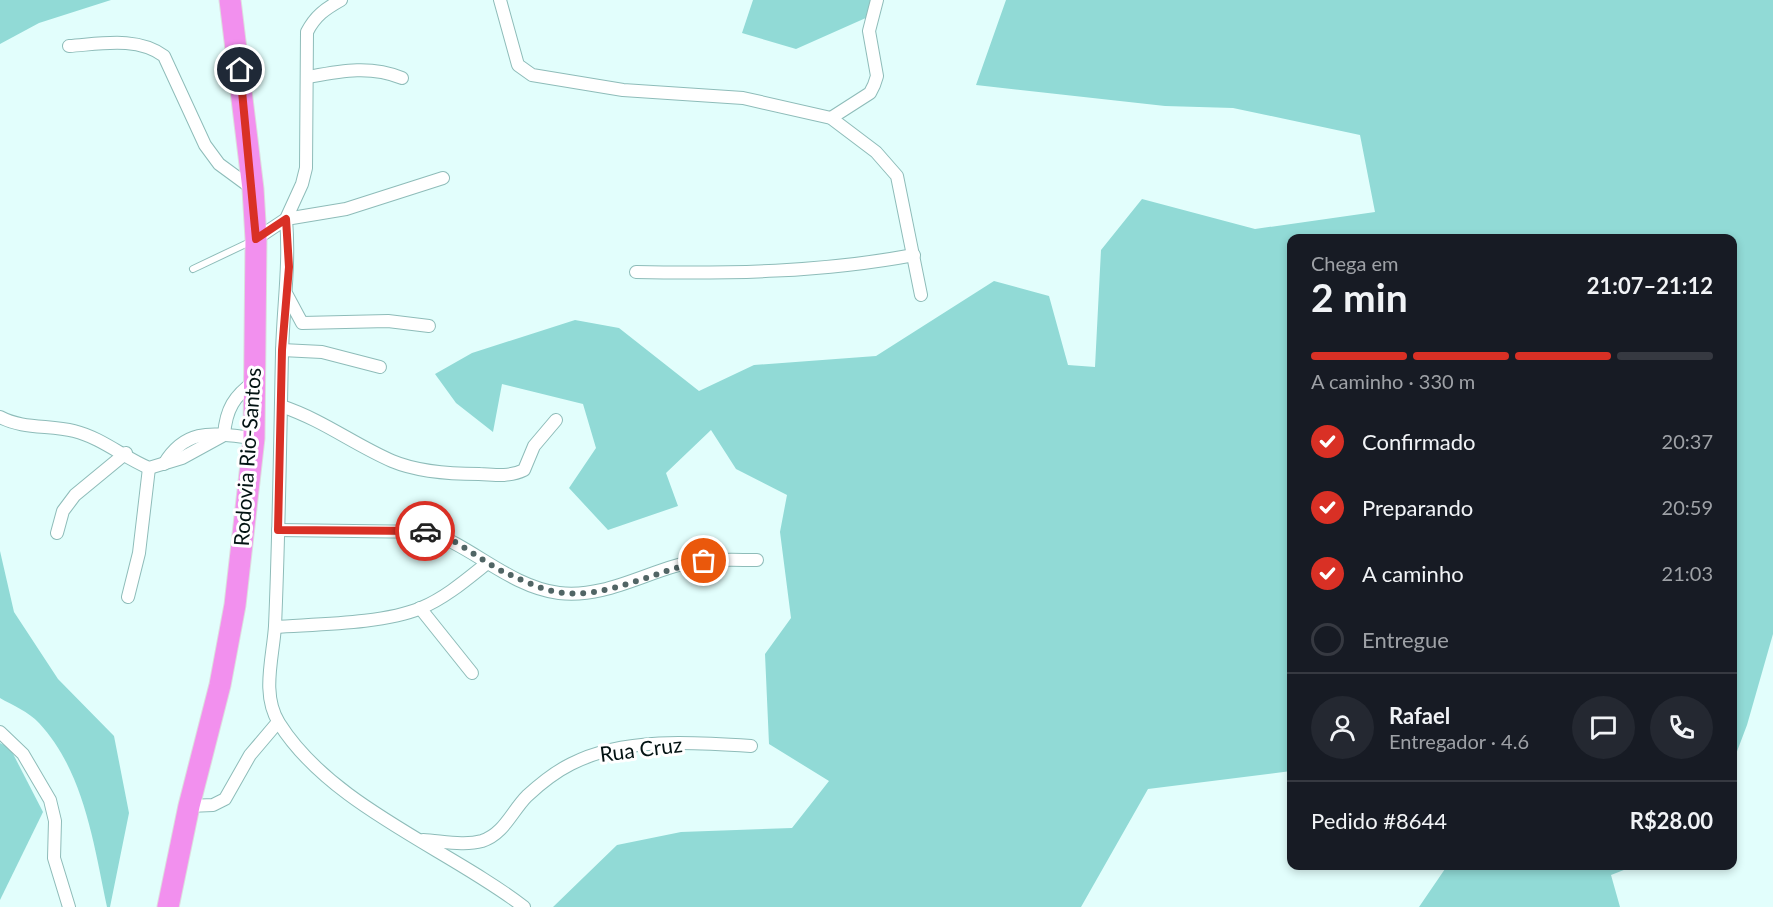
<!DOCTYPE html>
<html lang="pt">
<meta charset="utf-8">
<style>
:root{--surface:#171b24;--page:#242831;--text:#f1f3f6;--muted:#9ea1a6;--line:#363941;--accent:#d93025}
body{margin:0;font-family:Lato,sans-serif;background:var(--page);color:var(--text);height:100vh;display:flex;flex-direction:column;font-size:22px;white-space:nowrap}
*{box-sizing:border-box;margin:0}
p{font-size:20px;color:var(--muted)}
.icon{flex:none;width:33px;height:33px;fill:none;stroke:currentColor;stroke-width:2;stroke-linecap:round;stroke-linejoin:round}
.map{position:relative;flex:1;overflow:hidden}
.sheet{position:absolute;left:1287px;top:234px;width:450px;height:636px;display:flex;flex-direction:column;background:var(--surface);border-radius:12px;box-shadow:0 3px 9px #0003}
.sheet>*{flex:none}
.pin{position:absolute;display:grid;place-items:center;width:51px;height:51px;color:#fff;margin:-26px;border:3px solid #fff;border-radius:50%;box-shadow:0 2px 6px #0007}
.courier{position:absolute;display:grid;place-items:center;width:60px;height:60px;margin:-30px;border:4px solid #d93025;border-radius:50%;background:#fff;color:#222;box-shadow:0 2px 8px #0007}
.head em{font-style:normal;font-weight:700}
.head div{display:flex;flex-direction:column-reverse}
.head{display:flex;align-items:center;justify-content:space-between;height:102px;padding:0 24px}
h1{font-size:39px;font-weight:700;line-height:45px}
.bar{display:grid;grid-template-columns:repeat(4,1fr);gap:9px 6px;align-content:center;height:72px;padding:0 24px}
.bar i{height:8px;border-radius:4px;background:var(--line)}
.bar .selected{background:var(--accent)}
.bar p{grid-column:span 4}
.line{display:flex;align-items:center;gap:15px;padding:0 24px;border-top:2px solid var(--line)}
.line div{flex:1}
.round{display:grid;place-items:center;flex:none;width:63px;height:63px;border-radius:32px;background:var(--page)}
ol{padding:0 24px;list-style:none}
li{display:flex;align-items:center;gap:18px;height:66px}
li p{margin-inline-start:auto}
li .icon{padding:6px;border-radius:50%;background:var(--accent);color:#fff;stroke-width:4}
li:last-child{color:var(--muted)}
li i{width:33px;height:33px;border:3px solid var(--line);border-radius:50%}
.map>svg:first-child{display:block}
</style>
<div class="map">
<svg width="1773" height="907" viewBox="0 0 1773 907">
<rect width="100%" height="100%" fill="#e2fefc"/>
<g fill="#91dad6">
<path d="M0,0H111L39,23L0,44Z"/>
<path d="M753,0H874L868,17L796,49L742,33Z"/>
<path d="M1006,0H1773V634L1747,725L1733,762L1732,238H1292L1291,771L1148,789L1081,907H553L617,845L681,832L792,828L829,781L769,744L765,654L791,618L780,532L787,495L736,469L711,430L666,473L678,506L608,530L569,488L596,448L583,404L502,384L493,432L456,403L435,374L472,353L575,320L619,328L699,391L754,365L876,356L994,281L1049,296L1068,365L1095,367L1101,250L1142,199L1255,229L1375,212L1360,135L1233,108L1165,106L976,85Z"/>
<path d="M0,551L14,612L58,679L114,736L129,813L110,907H107C94,845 84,771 39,723C29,712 12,705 0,698Z"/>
<path d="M0,743L10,748L43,812L0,900Z"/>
<path d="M1447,866H1634L1611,875L1620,907H1419Z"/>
</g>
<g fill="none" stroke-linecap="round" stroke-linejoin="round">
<defs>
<path id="lane" d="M193,269L252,241"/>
<g id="street">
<path d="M500,0L518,65L532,75L623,90L743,98L831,118L876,152L897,176L921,295"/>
<path d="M69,46C100,44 137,36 164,56L205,145L219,164L253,189"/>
<path d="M308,77C341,71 370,65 402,78"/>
<path d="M831,118L870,93L874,85L877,76L869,31L877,0"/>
<path d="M443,178L346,209L286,219C290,266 283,307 282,354C280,445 279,535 275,626C273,658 261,694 279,723C331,806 449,849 524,907"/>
<path d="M256,239L286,219L302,184L306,168L307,32C315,16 325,9 341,0"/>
<path d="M636,272C729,274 823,272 914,255"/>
<path d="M287,295L302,323L388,321L429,326"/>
<path d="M282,350L322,352L380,367"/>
<path d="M281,406C323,420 353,444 392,461C418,472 451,474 479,474C494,475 510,477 524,470L534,446L556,420"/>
<path d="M0,417C22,429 50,425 74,431C102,438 123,457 149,468L182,458L224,435C226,409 234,396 255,381"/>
<path d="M164,464C187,426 215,434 254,438"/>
<path d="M278,530L430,532C473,547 511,587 559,593C600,598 637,577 675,566C701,558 730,560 757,560"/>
<path d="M57,533L63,511L75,495L126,453"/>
<path d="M128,597L139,553L149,468"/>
<path d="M420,608L472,673"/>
<path d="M275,627C317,624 383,624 421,608C445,598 466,580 486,564"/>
<path d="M0,732L23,754L50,800L55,821L54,858L69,907"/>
<path d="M189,806L213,805L225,799L250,755L278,722"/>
<path d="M423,840C442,841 464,846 482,841C504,834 512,811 527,796C540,784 555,772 571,764C623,737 694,742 751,746"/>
</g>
<path id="highway" d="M168,907L189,806L220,685L235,605L254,438L256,239L253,189L230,0"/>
</defs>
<use href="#lane" stroke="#8ebcb9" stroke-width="8"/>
<use href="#street" stroke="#8ebcb9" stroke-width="14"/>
<use href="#highway" stroke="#dcdede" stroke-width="23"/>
<use href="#lane" stroke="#fff" stroke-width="6"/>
<use href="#street" stroke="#fff" stroke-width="12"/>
<use href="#highway" stroke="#f290ee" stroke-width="21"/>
</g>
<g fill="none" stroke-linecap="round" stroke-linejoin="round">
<path stroke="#516565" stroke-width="6" stroke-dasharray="0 10.8" d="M425,531C451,533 481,562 506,573C522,580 540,589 557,592C604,601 658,569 704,561"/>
<path stroke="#d93025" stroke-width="8" d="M240,70L256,239L286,219L289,267L282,350L278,530L425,531"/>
</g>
<g text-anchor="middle" stroke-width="6" stroke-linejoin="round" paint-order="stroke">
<g font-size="21" fill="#031313" stroke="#fff">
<text transform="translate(248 457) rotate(-86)" y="7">Rodovia Rio-Santos</text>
<text transform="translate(641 750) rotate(-7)" y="7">Rua Cruz</text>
</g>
</g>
</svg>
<div class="pin" style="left:704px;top:561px;background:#ea580c"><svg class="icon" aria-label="bag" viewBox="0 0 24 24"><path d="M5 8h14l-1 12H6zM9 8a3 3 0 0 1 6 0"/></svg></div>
<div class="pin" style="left:240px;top:70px;background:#1f2937"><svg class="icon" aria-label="home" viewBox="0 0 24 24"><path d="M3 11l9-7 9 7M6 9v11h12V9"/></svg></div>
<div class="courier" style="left:425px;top:531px"><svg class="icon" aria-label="car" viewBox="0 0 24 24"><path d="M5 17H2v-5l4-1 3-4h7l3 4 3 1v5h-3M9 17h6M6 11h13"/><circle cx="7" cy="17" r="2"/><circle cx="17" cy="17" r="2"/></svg></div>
<section class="sheet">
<div class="head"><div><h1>2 min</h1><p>Chega em</p></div><em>21:07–21:12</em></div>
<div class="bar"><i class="selected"></i><i class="selected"></i><i class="selected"></i><i></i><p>A caminho · 330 m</p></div>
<ol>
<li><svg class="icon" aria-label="check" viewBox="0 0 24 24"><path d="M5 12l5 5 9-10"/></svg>Confirmado<p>20:37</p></li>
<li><svg class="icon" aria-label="check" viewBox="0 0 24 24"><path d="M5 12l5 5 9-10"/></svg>Preparando<p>20:59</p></li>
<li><svg class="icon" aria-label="check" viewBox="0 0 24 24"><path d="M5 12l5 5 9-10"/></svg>A caminho<p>21:03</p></li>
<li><i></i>Entregue</li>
</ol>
<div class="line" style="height:108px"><a class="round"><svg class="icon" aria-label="person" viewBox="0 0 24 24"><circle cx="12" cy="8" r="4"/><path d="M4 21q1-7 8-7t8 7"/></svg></a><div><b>Rafael</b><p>Entregador · 4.6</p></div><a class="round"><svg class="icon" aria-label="chat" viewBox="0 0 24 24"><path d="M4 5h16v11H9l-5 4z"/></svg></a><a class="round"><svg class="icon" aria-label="phone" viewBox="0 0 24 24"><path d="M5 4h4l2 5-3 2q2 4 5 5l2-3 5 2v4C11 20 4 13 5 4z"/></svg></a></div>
<div class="line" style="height:78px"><div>Pedido #8644</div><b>R$28.00</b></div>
</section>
</div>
